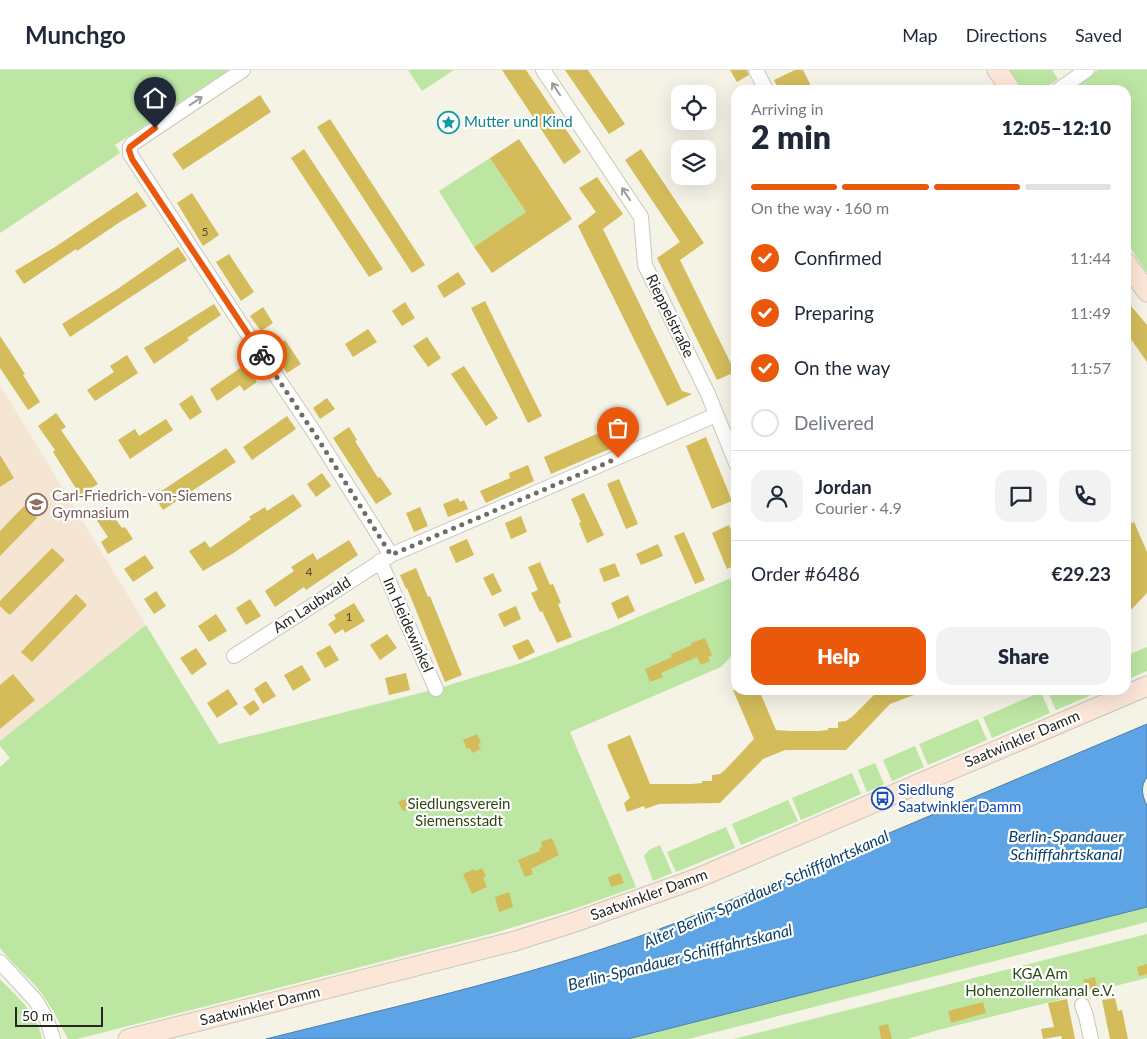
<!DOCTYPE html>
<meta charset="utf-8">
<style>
:root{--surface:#fff;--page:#f2f2f3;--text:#1f2937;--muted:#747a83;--line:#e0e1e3;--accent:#ea580c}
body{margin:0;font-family:Lato,sans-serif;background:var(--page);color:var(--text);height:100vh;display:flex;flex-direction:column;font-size:19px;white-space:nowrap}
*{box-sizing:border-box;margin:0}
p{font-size:16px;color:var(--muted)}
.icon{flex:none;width:28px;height:28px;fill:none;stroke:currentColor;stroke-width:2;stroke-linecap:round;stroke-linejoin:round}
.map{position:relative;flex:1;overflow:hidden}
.drawer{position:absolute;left:731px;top:15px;width:400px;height:610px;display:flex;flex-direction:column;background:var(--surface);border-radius:15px;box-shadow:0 5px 20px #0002}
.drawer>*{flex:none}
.buttons{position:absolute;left:671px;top:15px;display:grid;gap:10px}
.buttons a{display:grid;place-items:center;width:45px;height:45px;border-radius:10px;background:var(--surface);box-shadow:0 5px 20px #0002;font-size:25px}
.scale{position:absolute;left:15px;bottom:12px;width:88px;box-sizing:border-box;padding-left:5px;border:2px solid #262521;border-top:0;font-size:14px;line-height:18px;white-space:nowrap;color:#262521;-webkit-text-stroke:4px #fff;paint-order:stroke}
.pin{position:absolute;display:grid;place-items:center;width:42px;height:42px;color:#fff;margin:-51px -21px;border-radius:50% 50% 50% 0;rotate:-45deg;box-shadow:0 0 5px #0007}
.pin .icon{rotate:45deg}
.courier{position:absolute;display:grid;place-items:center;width:50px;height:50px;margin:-25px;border:4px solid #ea580c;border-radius:50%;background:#fff;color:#222;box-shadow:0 1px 6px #0007}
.headline em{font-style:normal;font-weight:800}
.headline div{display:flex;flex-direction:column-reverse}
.headline{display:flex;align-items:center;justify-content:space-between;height:85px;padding:0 20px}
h1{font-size:32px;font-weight:800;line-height:38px}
.bar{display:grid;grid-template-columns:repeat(4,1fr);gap:8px 5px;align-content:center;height:60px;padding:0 20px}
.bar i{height:6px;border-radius:4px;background:var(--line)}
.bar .current{background:var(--accent)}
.bar p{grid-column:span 4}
.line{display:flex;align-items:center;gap:12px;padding:0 20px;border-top:1px solid var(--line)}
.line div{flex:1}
.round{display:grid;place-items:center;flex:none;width:52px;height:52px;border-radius:15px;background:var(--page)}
ol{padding:0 20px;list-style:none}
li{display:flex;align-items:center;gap:15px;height:55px}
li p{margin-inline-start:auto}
li .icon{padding:5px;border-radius:50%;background:var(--accent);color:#fff;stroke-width:4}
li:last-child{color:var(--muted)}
li i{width:28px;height:28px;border:2px solid var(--line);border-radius:50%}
.primary-button{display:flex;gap:10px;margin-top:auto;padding:10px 20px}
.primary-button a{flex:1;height:58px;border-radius:15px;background:var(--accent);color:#fff;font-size:20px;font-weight:800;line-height:58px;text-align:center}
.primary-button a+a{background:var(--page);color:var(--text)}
header{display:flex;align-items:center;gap:30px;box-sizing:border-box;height:70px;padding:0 25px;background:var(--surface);border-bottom:1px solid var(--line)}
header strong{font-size:24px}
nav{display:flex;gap:28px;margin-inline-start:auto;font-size:18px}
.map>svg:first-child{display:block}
</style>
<header>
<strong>Munchgo</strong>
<nav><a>Map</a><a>Directions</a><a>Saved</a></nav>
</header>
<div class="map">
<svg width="1147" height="969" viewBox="0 0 1147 969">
<rect width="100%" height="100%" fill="#f5f2e6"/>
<path fill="#f5e5d3" d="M0,315L146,555L0,671Z"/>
<g fill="#bce6a2">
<path d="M0,0H229L115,75L120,83L0,163Z"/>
<path d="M408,0H454L422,21Z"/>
<path d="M1008,0H1052L1058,9L1042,20H1022Z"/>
<path d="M1098,0H1147V203L1130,177L1126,167V20H1069Z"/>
<path d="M490,88L526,142L474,177L439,121Z"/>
<path d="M736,506V581L721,597L570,662L636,817L571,840L494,863L77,969H68C58,950 49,931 35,915C23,903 11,892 0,878V697L10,688L0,676V671L146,555L219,674L436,619L521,593L607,560Z"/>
<path d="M1147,577V601L1126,610V586Z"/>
<path d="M1047,620H1103L1056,640Z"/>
<path d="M1041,622L1050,643L992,668L983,647Z"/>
<path d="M978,649L987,670L928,695L919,674Z"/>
<path d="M915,676L924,697L892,711L883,690Z"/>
<path d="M875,693L884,714L867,722L858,700Z"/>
<path d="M852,703L861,724L801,750L792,728Z"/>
<path d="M788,730L798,751L741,775L732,754Z"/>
<path d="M726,757L735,778L676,802L667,782Z"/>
<path d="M660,775L672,803L653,811L644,786L649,780Z"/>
<path d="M1147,837V852L688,969H628Z"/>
<path d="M1147,864V908L938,960L907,969H734Z"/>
<path d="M0,909C17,927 38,944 42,969H0Z"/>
</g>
<path fill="#5da4e6" stroke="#4c7eab" d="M1147,654V707C1140,717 1142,725 1147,736V837L628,969H266C405,934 546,903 681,851Z"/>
<g fill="#d4bc5b">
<path d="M502,0H526L581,82L564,94Z"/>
<path d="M565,0H588L625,54L609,64Z"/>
<path d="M730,0H747L749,5L737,12Z"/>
<path d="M795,0H803L813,20H779L774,10Z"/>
<path d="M260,25L271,42L183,100L172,84Z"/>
<path d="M330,49L425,195L412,203L317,57Z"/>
<path d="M519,69L572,149L492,203L474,177L526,142L490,88Z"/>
<path d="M304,79L383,199L369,207L291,88Z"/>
<path d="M641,79L704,173L680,190L735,302L717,310L657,188L680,172L625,90Z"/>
<path d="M597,107L623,144L603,159L682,321L692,324L667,336L578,156L596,142L579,118Z"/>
<path d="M137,122L147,136L120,152L77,181L76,179L24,214L15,201L55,177Z"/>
<path d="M192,123L219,165L203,176L177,133Z"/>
<path d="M178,177L187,190L70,267L62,254L116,220Z"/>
<path d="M229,184L254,222L241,231L216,192Z"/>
<path d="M458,202L466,214L444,228L437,216Z"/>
<path d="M1126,230L1147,255V292L1126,262Z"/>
<path d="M485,231L542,346L528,353L471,238Z"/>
<path d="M405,232L415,248L402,256L392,241Z"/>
<path d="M214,234L221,245L187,268L189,270L154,294L144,278Z"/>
<path d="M263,237L273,253L261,261L250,246Z"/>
<path d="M368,259L377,272L353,287L345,274Z"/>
<path d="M0,266L25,304L23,305L40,332L28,340L0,298Z"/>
<path d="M427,267L441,288L428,297L413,276Z"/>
<path d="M285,270L301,294L287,303L271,279Z"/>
<path d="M127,285L138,303L95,331L87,320L114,302L110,296Z"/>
<path d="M246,294L257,312L244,321L240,315L217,331L210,319Z"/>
<path d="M464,296L498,348L486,356L451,304Z"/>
<path d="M192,325L202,342L190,350L179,334Z"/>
<path d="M327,328L335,339L320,349L313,338Z"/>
<path d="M56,343L66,357L61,360L98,414L80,425L53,382L55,380L38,356Z"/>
<path d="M287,346L296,359L252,390L243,377Z"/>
<path d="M166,349L173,360L130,389L118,370L135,359L139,366Z"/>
<path d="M626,351L633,369L551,404L544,387Z"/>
<path d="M349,357L357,370L355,371L378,408L380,407L392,424L376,434L333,368Z"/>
<path d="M706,367L732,431L712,439L686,376Z"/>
<path d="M226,378L236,392L163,440L154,426Z"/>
<path d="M0,385L14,408L0,417Z"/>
<path d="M528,395L534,411L486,433L480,421L510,408L509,403Z"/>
<path d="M322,403L331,416L316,427L307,414Z"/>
<path d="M619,409L638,454L626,459L607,414Z"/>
<path d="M584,423L604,465L587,473L579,453L581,452L571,429Z"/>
<path d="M293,424L302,436L232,484L203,501L189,481L205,471L210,478L251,449L249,447L265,437L267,441Z"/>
<path d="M458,428L460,432L464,430L468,439L448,447L443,434Z"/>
<path d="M24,436L37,448L0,486V461Z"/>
<path d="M107,437L122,458L125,457L133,469L108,484L101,472L108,467L94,446Z"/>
<path d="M420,437L428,456L414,462L406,443Z"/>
<path d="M521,446L527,462L511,469L505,453Z"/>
<path d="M1134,452L1147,482V523L1126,545V456Z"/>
<path d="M729,455L736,472V495L727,499L712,463Z"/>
<path d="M684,462L705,510L695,514L674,466Z"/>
<path d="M467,469L474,485L456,493L449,477Z"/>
<path d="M349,470L358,485L306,520L304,517L275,537L265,521L294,501L291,497L313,483L317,490Z"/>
<path d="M658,474L663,486L641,495L636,484Z"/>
<path d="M52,478L65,490L10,545L7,543L0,536V531Z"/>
<path d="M145,485L154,498L133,512L124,499Z"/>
<path d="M540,492L550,515L553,514L561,533L558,534L572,567L557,573L542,541L540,542L531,523L538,520L528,497Z"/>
<path d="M615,493L620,506L604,512L599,499Z"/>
<path d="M416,498L428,527L430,526L462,605L445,612L407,518L406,519L400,505Z"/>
<path d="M493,503L502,521L492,526L483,508Z"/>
<path d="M156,521L166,536L154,544L144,529Z"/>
<path d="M76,524L87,535L32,592L21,582Z"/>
<path d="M628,525L635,541L618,549L611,533Z"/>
<path d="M250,529L261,546L246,555L236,538Z"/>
<path d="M354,533L365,551L345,563L343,559L335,564L328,554L336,549L334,545Z"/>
<path d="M516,536L521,549L504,557L498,544Z"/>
<path d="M216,544L227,561L209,572L198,556Z"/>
<path d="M387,564L397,578L380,590L370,575Z"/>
<path d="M705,568L712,585L708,587L710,591L701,595L697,587L661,603L663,607L650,612L645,599L672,587L671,584L692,575L691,573Z"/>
<path d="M528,569L535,582L519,590L512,576Z"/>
<path d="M330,575L339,590L325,598L316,583Z"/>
<path d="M196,578L207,594L192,605L180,588Z"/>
<path d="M302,595L311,610L293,621L284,605Z"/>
<path d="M406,603L410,620L389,625L385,608Z"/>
<path d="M13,604L35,630L0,659V615Z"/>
<path d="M266,611L276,626L263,634L254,619Z"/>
<path d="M228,619L238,634L217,648L207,633Z"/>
<path d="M733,620H759L776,660L791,661H818L828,660V658H838V652L846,651L852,647L879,620H927L890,634L846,680H785L763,689L720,733L659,734L645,739L644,736L627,742L624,733L630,728L607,675L630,665L650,714H692L702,713V711H712V705L720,704L725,700L754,669Z"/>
<path d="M254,630L260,639L250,646L243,637Z"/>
<path d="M477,664L481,673L478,674L481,679L472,683L470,678L467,679L463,670Z"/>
<path d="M408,728L412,738L403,741L398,732Z"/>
<path d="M552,768L559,785L531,799L533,804L525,807L518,790L540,781L539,778L542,777L541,772Z"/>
<path d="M482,798L486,806L483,808L487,817L472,824L463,804L474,799L475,801Z"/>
<path d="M620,803L624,813L611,817L608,807Z"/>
<path d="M509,822L513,837L499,842L495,827Z"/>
<path d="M1147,894V904L1139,906L1137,897Z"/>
<path d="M1095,907L1097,917L1086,920L1083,910Z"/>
<path d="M1115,928L1118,941L1122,940L1128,969H1110L1102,930Z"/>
<path d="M1067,929L1075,969H1062L1061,966L1043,969L1041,959L1054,957L1048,933Z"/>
<path d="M983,932L986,943L951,953L948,941Z"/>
<path d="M888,954L892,969H881L879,956Z"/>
</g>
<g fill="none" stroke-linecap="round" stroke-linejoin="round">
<defs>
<g id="street">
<path d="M243,0L132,74L130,77V84L239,251L314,362L391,485"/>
<path d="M543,0L641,147L645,195L708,324L736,393"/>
<path d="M756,0L766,20"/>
<path d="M1058,20L1087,0"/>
<path d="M380,491L436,619"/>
<path d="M234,586L391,485L716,345"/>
<path d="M0,892L36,931L47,950L53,969"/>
<path d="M1082,935L1086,946L1091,969"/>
</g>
<g id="secondary">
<path d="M997,0L1011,20"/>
<path d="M1126,192L1147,222"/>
<path d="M128,969L515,871L575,852L698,808L1147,616"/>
</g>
</defs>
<use href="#street" stroke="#c9c7bb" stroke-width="16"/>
<use href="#secondary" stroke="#c9c7bb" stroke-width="21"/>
<use href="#street" stroke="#fff" stroke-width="14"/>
<use href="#secondary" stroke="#fce6d8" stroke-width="19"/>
</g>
<defs><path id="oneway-shaft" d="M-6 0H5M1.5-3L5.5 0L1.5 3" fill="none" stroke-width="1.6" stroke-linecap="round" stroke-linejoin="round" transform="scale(1.25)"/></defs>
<g stroke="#9d9d9b">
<use href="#oneway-shaft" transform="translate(556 19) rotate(-124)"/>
<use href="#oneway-shaft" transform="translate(196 31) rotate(-33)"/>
<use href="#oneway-shaft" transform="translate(626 124) rotate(-124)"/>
</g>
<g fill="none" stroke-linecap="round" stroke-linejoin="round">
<path stroke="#6e6d66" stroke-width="5" stroke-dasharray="0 9" d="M262,285L318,369L391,485L618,388"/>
<path stroke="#ea580c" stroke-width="6" d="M155,58L130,77L129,80L132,89L262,285"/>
</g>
<defs>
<symbol id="sight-ring" viewBox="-11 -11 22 22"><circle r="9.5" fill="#fff" stroke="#0f9aa8" stroke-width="1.5"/><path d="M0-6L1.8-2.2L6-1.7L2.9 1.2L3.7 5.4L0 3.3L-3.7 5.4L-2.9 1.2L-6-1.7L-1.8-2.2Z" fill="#0f9aa8"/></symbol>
<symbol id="school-ring" viewBox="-11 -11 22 22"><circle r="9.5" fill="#fff" stroke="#8d6e63" stroke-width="1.5"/><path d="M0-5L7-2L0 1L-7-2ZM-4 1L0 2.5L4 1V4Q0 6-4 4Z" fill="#8d6e63"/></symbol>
<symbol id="bus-ring" viewBox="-11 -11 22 22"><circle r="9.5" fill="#fff" stroke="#1a4fb4" stroke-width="1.5"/><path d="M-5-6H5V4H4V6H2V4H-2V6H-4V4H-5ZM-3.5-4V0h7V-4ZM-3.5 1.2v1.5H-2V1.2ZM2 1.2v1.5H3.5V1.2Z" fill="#1a4fb4"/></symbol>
</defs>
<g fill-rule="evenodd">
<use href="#sight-ring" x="436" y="40" width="25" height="25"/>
<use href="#school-ring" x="24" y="422" width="25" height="25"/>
<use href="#bus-ring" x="870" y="716" width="25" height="25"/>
</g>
<g text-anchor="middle" stroke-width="4.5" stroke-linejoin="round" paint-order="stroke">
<g font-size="12" fill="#524b30">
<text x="205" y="166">5</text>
<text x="309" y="506">4</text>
<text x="349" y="551">1</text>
</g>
<g font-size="15" fill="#0d838f" stroke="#fff" text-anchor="start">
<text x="464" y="57">Mutter und Kind</text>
</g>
<g font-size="15" fill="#262521" stroke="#fff">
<text transform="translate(670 246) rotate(64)" y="5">Rieppelstraße</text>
<text transform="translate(312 535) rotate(-33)" y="5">Am Laubwald</text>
<text transform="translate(408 555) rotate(66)" y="5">Im Heidewinkel</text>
<text transform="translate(1022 669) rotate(-23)" y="5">Saatwinkler Damm</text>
<text transform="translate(649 825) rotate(-20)" y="5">Saatwinkler Damm</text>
<text transform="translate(260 936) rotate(-14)" y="5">Saatwinkler Damm</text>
</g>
<g font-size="15" fill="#785e54" stroke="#fff" text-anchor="start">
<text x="52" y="431">Carl-Friedrich-von-Siemens<tspan x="52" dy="17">Gymnasium</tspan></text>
</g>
<g font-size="15" fill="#164399" stroke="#fff" text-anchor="start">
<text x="898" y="725">Siedlung<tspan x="898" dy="17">Saatwinkler Damm</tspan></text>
</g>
<g font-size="15" fill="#2c4b13" stroke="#fff">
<text x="459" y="739">Siedlungsverein<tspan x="459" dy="17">Siemensstadt</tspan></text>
<text x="1040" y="909">KGA Am<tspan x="1040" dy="17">Hohenzollernkanal e.V.</tspan></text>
</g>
<g font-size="16" font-style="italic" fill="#0a406a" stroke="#fff">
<text x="1066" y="772">Berlin-Spandauer<tspan x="1066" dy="18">Schifffahrtskanal</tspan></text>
<text transform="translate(766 819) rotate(-24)" y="6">Alter Berlin-Spandauer Schifffahrtskanal</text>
<text transform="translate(680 887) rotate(-14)" y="6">Berlin-Spandauer Schifffahrtskanal</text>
</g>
</g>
</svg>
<div class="buttons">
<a><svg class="icon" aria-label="locate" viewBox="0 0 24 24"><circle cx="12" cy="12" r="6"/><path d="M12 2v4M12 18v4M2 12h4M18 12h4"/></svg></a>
<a><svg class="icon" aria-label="layers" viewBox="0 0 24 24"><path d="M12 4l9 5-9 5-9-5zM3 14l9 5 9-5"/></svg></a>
</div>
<div class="scale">50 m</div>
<div class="pin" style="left:618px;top:388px;background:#ea580c"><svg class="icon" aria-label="bag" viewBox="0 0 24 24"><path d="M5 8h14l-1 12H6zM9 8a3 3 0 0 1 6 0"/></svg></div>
<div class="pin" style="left:155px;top:58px;background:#1f2937"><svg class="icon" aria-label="home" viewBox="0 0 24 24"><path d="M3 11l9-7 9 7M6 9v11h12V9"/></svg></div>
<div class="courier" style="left:262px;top:285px"><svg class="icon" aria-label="bike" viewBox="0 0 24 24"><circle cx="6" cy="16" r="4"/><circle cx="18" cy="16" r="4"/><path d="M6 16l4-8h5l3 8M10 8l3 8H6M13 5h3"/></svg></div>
<section class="drawer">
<div class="headline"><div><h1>2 min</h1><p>Arriving in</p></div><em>12:05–12:10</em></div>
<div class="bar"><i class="current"></i><i class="current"></i><i class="current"></i><i></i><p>On the way · 160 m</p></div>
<ol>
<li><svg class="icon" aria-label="check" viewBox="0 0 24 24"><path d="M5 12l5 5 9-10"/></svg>Confirmed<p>11:44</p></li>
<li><svg class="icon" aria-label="check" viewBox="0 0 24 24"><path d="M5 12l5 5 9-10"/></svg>Preparing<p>11:49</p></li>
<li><svg class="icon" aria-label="check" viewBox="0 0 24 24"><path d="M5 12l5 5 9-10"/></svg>On the way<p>11:57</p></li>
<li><i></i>Delivered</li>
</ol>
<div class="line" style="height:90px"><a class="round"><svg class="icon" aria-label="person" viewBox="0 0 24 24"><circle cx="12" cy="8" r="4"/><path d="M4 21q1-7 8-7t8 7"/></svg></a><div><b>Jordan</b><p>Courier · 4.9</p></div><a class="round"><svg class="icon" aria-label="chat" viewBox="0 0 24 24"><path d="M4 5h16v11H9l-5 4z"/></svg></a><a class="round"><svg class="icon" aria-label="phone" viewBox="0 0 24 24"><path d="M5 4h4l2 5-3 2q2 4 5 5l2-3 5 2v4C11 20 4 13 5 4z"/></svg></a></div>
<div class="line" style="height:65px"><div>Order #6486</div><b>€29.23</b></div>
<div class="primary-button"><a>Help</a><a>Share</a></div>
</section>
</div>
